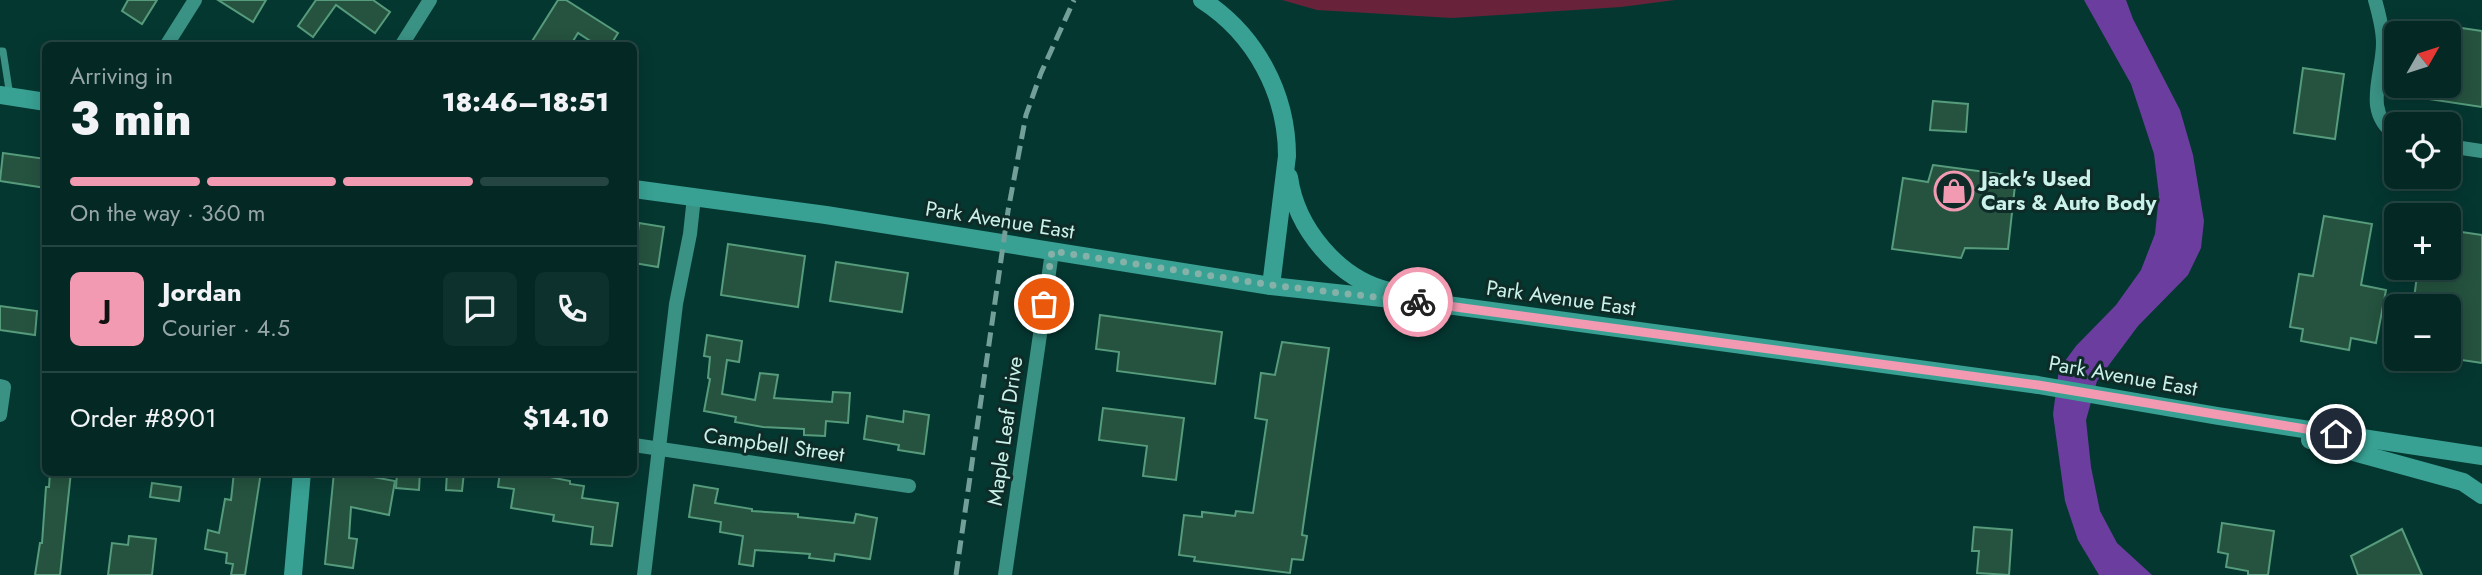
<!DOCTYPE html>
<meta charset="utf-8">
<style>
:root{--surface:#042925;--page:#0d312d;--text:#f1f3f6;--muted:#97a6a7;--line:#254542;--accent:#f19ab1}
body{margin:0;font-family:Jost,sans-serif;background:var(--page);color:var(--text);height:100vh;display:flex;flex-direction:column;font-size:26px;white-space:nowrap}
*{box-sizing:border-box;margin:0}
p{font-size:23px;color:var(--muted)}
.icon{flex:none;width:38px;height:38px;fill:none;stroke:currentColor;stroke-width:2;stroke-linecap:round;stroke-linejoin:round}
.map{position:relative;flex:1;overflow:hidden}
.drawer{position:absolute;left:42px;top:42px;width:595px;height:434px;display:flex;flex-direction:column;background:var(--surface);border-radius:10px;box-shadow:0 4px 18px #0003,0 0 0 2px var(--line)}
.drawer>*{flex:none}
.needle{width:46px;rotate:51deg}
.controls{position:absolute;left:2384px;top:21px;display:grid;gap:14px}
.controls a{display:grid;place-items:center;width:77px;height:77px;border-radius:10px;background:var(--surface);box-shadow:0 4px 18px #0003,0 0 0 2px var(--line);font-size:35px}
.pin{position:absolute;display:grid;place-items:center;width:60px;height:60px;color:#fff;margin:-30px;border:4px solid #fff;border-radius:50%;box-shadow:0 2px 7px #0007}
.courier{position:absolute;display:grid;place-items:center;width:70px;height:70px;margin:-35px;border:5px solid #f19ab1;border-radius:50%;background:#fff;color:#222;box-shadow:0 2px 9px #0007}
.summary em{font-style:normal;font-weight:800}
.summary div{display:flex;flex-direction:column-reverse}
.summary{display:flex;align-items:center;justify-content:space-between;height:119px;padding:0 28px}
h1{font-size:46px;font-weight:800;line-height:52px}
.bar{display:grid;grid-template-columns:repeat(4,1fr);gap:10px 7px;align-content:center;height:84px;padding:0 28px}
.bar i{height:9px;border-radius:5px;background:var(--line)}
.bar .selected{background:var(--accent)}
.bar p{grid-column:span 4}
.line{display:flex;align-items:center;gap:18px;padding:0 28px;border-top:2px solid var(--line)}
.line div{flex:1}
.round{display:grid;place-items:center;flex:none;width:74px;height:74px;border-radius:10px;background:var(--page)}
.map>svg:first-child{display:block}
</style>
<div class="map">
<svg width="2482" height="575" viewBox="0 0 2482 575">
<rect width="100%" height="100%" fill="#053731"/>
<path fill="#68233b" d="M1282,0H1675L1621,7L1452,18L1317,10Z"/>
<path fill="#6b3d9f" d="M2084,0H2126L2133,19L2180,110L2193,155L2204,221L2201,248L2188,275L2138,326L2097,381L2086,420L2091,467L2100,511L2117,543L2152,575H2099L2078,540L2065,501L2053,414L2059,369L2076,346L2116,305L2141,270L2155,234L2159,195L2154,154L2131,84Z"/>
<g fill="#25533f" stroke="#569b7b" stroke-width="2">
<path d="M128,0H157L142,24L122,11Z"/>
<path d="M218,0H266L253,22Z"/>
<path d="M316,0H373L390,12L375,33L336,5L313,37L298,26Z"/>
<path d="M558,0H566L618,33L610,46H598L578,33L570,46H529Z"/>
<path d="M2448,26L2482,31V107L2395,94V86H2448Z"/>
<path d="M2303,68L2344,74L2335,139L2294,133Z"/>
<path d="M1933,101L1968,104L1966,132L1930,130Z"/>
<path d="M3,153L46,159V188L0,181Z"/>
<path d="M1933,165L2016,176L2008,249L1965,248L1961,258L1892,249L1903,178L1928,182Z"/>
<path d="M2324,216L2372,224L2361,285L2386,290L2376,343L2351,338L2349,350L2301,341L2303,329L2290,327L2299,274L2313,276Z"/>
<path d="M639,223L664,227L658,267L634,263Z"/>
<path d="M2448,230L2482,235V363L2448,358V306H2413L2418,268H2448Z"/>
<path d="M728,244L805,256L798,307L721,295Z"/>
<path d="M836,262L908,273L902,312L830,301Z"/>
<path d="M0,306L37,311L35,335L0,330Z"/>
<path d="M1100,315L1222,332L1215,384L1117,371L1119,352L1096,349Z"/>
<path d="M707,335L742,341L739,362L727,360L722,394L755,400L760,373L778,375L774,398L832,402L833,392L850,393L848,423L826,421L825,436L804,435V429L763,427L735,422L736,417L704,411L710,379L708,378L710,357L704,356Z"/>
<path d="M1282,342L1329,348L1303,527L1302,535L1307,536L1303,560L1292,559L1290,573L1194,561L1195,557L1179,555L1184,515L1202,517V512L1235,516L1236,511L1253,513L1267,420L1255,418L1261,373L1275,375Z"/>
<path d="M1103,408L1184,418L1176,480L1143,476L1147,446L1099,440Z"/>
<path d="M904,411L929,415L924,454L898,450L899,445L864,439L867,416L903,422Z"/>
<path d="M50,472H71L60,575H35L40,543H42L46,487H49Z"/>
<path d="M234,472H261L245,575H231L233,564L226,563L227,553L205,549L208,530L219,533L225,499L231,500Z"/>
<path d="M334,472H363L362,475L395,481L389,515L351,507L349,538L357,539L353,568L325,564Z"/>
<path d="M397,472H420L419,490L396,488Z"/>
<path d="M447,472H464L462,491L446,490Z"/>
<path d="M500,472H525L570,481V484L584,486L582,498L618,503L612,546L591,544L593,527L553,521L554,515L511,508L514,489L498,487Z"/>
<path d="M152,483L181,487L179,501L150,497Z"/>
<path d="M694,485L718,489L715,503L752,509V511L798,514V517L854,523L856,514L877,518L870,559L835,554L834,561L809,558L810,554L755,550L753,566L739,564L743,536L720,532L721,522L689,517Z"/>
<path d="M2222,523L2274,531L2268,575H2248V571L2226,567L2228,554L2218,552Z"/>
<path d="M1974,527L2012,530L2009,575L1977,573L1979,551H1972Z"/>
<path d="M2402,529L2422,575H2358L2351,556Z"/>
<path d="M129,536L156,539L152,575H108L112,543L128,545Z"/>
</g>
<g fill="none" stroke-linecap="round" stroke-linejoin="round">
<path stroke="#3a9285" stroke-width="7" d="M0,51H3L10,96"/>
<g stroke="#3a9285" stroke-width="14">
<path d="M2375,0C2379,14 2383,29 2383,43C2383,76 2362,112 2396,135"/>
<path d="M166,46L195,0"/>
<path d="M401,46L430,0"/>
<path d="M2448,146L2482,151"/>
<path d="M0,386L4,387L0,415"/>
<path d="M634,445L909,486"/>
<path d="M644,575L676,304L690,234L694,197"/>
<path d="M1005,575L1052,252"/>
</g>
<g stroke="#38a193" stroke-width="18">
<path d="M1202,0C1255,34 1287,93 1287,156L1271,286"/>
<path d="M0,95L46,102"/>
<path d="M1289,177C1296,228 1338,279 1389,291"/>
<path d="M634,189L826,215L1271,286L1447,305L2038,385L2218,416L2482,456"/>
<path d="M2310,440L2463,482L2482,495"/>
<path d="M293,575L302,472"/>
</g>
<path stroke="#729f98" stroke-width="5" stroke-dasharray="14 7" stroke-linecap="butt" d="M956,575L1008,211L1026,115L1041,73L1074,0"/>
</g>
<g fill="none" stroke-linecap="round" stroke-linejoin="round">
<path stroke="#85b1a9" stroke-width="7" stroke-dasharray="0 12.6" d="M1044,304L1052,251L1271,285L1418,302"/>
<path stroke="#f19ab1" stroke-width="9" d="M1418,302L2038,385L2336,434"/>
</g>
<defs>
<symbol id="shop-ring" viewBox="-11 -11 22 22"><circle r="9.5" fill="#0f2b27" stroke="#f19ab1" stroke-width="1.5"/><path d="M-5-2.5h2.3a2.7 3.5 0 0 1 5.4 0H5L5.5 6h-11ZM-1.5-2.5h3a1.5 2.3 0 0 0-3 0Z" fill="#f19ab1"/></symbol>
</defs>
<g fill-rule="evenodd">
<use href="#shop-ring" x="1932" y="169" width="44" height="44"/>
</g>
<g text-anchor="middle" stroke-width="6" stroke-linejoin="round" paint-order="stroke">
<g font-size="21" font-weight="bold" fill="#caf2ea" stroke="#0f2b27" text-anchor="start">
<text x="1981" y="186">Jack's Used<tspan x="1981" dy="24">Cars &amp; Auto Body</tspan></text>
</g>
<g font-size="21" fill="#caf2ea" stroke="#0f2b27">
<text transform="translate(1000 220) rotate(9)" y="7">Park Avenue East</text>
<text transform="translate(1561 298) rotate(8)" y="7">Park Avenue East</text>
<text transform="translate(2123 376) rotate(10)" y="7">Park Avenue East</text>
<text transform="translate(1005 431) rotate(-82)" y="7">Maple Leaf Drive</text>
<text transform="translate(774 445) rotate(8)" y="7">Campbell Street</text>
</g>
</g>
</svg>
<div class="controls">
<a><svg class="needle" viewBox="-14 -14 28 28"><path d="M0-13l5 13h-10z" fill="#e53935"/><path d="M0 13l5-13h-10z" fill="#97a6a7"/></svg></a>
<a><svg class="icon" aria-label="locate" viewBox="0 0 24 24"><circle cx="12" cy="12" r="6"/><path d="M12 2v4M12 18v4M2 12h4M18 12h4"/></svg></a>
<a>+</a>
<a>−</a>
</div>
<div class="pin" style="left:1044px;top:304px;background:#ea580c"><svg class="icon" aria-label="bag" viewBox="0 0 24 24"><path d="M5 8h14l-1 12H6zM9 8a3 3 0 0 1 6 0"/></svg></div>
<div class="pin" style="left:2336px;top:434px;background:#1f2937"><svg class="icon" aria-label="home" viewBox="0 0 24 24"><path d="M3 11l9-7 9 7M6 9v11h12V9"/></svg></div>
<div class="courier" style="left:1418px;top:302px"><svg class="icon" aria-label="bike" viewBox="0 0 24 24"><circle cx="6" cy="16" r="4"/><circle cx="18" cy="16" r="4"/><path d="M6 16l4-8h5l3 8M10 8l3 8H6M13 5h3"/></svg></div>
<section class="drawer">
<div class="summary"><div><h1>3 min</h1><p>Arriving in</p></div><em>18:46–18:51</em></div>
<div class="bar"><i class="selected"></i><i class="selected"></i><i class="selected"></i><i></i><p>On the way · 360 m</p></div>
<div class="line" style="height:126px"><b class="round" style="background:var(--accent);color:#111">J</b><div><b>Jordan</b><p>Courier · 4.5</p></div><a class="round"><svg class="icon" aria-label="chat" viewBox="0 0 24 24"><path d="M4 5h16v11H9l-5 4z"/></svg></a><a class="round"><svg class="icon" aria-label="phone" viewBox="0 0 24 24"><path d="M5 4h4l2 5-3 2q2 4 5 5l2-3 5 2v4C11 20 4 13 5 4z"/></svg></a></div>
<div class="line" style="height:91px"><div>Order #8901</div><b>$14.10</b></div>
</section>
</div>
